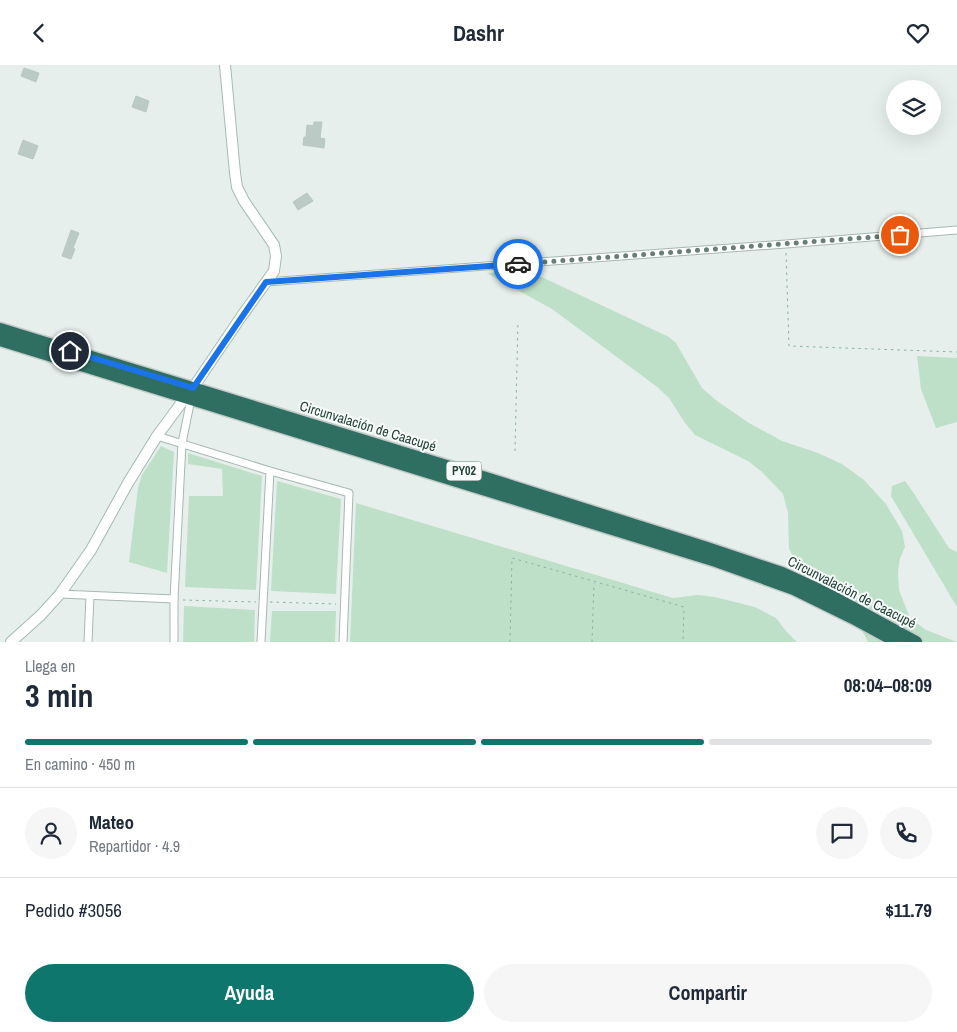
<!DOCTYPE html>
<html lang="es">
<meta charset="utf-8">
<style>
:root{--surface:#fff;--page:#f6f6f7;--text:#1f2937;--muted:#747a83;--line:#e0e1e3;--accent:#0f766e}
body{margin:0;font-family:"Archivo Narrow",sans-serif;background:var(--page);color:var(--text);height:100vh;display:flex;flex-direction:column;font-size:19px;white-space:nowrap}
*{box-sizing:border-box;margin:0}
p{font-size:16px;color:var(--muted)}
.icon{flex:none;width:28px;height:28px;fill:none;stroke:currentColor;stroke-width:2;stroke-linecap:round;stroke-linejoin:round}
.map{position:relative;height:577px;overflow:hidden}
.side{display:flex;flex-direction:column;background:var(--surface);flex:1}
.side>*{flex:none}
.tools{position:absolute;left:886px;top:15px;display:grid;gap:10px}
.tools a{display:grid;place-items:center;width:55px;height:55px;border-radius:50%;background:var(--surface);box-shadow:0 5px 20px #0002;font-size:25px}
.pin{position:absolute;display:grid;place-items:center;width:42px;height:42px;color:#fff;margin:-21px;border:2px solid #fff;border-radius:50%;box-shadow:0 1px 5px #0007}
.courier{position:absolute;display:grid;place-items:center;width:50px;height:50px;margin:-25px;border:4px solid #1a73e8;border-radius:50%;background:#fff;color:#222;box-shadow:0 1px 6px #0007}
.summary em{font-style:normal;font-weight:700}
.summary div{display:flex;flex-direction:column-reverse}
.summary{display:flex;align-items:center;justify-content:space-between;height:85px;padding:0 25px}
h1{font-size:32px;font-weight:700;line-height:38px}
.bar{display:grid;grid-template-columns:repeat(4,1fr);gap:8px 5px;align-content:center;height:60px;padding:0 25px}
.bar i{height:6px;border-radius:4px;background:var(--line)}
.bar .on{background:var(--accent)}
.bar p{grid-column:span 4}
.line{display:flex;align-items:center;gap:12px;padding:0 25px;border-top:1px solid var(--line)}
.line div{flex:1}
.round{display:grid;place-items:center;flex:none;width:52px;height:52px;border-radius:26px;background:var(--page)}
.cta{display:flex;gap:10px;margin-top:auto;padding:10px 25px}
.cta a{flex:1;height:58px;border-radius:30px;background:var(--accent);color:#fff;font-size:20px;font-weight:700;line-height:58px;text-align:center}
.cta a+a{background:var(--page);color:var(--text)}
header{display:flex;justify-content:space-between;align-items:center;height:65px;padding:0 25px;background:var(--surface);font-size:22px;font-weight:700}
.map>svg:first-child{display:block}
</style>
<header><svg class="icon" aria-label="back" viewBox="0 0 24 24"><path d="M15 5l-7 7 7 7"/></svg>Dashr<svg class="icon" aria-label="heart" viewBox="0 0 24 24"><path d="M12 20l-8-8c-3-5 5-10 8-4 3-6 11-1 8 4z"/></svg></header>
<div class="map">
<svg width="957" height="577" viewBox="0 0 957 577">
<rect width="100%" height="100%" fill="#e6efeb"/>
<g fill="#bfe0c8">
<path d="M529,206L669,272L676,278L702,323L717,336L749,358L782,376L818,388L842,399L864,415L886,439L902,466L905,482L900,493L898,507L899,525L910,553L926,565L957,577H868L854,550L812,525L789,484L788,448L783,429L762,407L748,396L695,370L685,358L669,333L656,321L552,244L487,208Z"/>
<path d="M917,291L957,293V357L936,363L921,324Z"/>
<path d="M161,381L174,387L167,508L129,497L138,423L142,410Z"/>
<path d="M188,388L262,411L256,525L185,522L189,431H223L222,404L188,399Z"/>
<path d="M277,416L341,434L336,529L271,526Z"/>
<path d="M905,416L913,427L949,483L957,487V542L891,431L892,421Z"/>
<path d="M356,438L673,533L698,530L715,532L755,542L776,553L786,566L797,577H350Z"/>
<path d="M184,541L255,545L254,577H183Z"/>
<path d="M272,546H336L335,577H270Z"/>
</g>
<g fill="#bbcac4" stroke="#b8c9c2">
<path d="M24,3L39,8L36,17L21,11Z"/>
<path d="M136,31L149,36L146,47L132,42Z"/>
<path d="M314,57H322L320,73L325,74L324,83L303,80L304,72H306L307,60L313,61Z"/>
<path d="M23,75L38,81L33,94L18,89Z"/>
<path d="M307,128L313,136L298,145L293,137Z"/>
<path d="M71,165L79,168L73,183L75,184L71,194L62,191Z"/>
</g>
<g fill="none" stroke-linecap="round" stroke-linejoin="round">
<defs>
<g id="street">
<path d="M266,217L786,179L957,165"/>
<path d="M157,371L270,406L349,428L343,577"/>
<path d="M60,529L174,534"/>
<path d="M88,577L90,531"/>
<path d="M174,577V534L182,378L191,334"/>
<path d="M261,577L270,406"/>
</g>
<g id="secondary">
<path d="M193,323L241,252L274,206L276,191L274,180L244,136L237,122L235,108L225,0"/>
<path d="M11,577L41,550L60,529L91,485L128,418L157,371L185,333"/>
</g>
<g id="highway">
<path d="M0,264L489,414L707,483L782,508L826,528L916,577"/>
<path d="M0,275L716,496L794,524L853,553L897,577"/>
</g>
</defs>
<use href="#street" stroke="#a8b8b2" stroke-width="9"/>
<use href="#secondary" stroke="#a4bbb3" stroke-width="12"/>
<use href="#highway" stroke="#c2cac8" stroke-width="15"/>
<g stroke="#86b3a5" stroke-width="1" stroke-dasharray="2.5 4" stroke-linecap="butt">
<path d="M786,188L789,281L957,287"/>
<path d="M515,386L518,256"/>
<path d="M183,535L256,537"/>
<path d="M270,537L336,539"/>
<path d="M510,577L512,493L684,542L683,577"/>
<path d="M592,577L594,518"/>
</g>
<use href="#street" stroke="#fff" stroke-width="7"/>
<use href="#secondary" stroke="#fff" stroke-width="10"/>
<use href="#highway" stroke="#2f6f62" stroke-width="12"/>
</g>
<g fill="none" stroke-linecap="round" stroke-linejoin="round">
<path stroke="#687f78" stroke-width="5" stroke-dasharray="0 9" d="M518,199L900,170"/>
<path stroke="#1a73e8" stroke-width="6" d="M70,286L193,323L266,217L518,199"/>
</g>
<g text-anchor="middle" stroke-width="4" stroke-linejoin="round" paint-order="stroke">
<rect fill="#f7fbf9" stroke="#637a73" stroke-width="1" x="446.5" y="396.5" width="35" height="19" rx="4"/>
<g font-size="12" font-weight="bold" fill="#24423a">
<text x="464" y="410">PY02</text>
</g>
<g font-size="14" fill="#24423a" stroke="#f7fbf9">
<text transform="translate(368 361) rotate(17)" y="5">Circunvalación de Caacupé</text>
<text transform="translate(852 527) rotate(27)" y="5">Circunvalación de Caacupé</text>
</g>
</g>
</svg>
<div class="tools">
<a><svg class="icon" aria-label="layers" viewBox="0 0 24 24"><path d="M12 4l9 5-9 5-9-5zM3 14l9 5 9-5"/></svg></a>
</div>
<div class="pin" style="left:900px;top:170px;background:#ea580c"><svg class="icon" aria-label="bag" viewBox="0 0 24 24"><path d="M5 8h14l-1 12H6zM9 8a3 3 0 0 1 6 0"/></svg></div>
<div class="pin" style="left:70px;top:286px;background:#1f2937"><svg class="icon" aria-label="home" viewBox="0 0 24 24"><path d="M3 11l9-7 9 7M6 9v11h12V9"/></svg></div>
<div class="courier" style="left:518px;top:199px"><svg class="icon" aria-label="car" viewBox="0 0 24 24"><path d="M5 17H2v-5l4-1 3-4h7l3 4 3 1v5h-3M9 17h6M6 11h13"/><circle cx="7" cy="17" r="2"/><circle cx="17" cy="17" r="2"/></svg></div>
</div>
<section class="side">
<div class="summary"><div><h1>3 min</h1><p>Llega en</p></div><em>08:04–08:09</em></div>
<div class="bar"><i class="on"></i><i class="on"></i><i class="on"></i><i></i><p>En camino · 450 m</p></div>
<div class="line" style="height:90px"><a class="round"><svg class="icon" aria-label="person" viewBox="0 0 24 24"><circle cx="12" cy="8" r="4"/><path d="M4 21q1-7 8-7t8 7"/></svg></a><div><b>Mateo</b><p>Repartidor · 4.9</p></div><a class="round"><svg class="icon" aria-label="chat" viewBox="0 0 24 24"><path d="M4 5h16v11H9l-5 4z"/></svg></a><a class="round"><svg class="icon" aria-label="phone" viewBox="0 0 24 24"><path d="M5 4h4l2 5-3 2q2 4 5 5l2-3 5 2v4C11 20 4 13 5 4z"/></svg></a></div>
<div class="line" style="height:65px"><div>Pedido #3056</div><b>$11.79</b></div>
<div class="cta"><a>Ayuda</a><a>Compartir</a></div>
</section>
